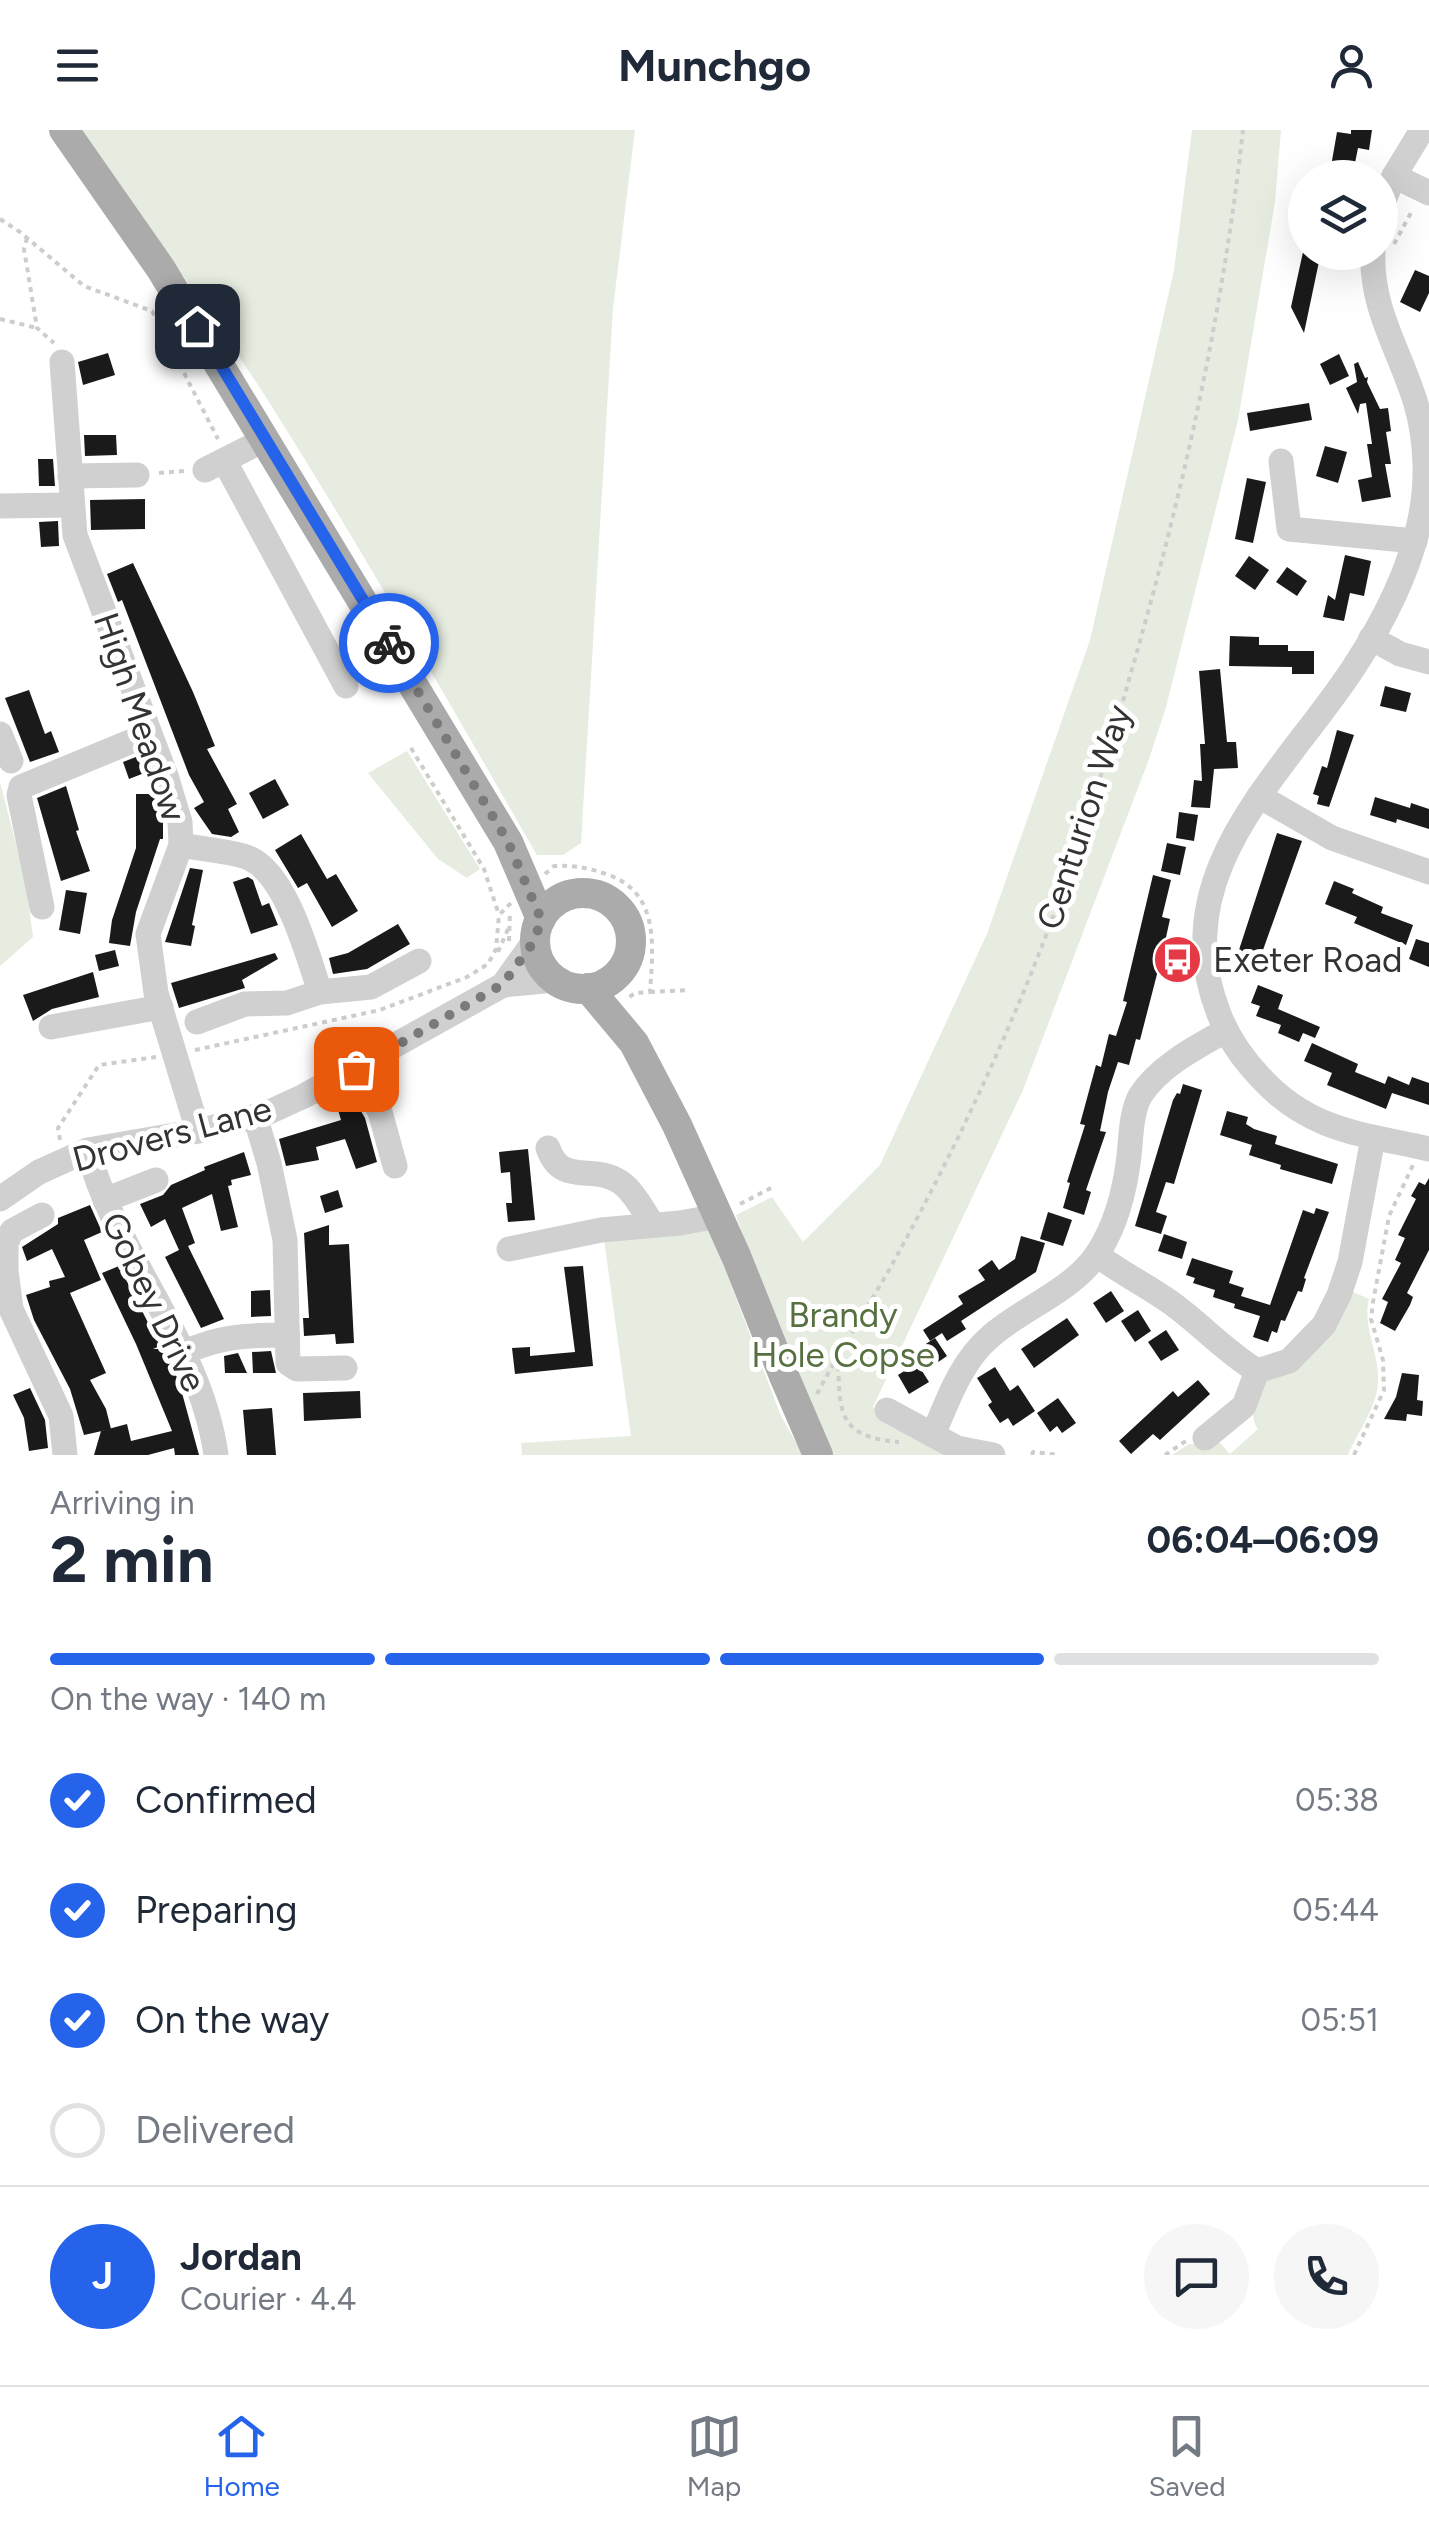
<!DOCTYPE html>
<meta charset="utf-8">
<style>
:root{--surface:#fff;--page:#f6f6f7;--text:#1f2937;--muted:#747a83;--line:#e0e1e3;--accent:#2563eb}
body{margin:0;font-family:Figtree,sans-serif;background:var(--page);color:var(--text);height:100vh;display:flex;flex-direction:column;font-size:38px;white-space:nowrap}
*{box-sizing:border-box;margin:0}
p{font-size:32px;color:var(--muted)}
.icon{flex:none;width:55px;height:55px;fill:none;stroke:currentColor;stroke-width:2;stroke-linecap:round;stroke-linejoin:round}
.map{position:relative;height:1325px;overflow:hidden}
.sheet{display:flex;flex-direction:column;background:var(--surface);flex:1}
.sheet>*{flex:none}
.buttons{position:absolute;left:1288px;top:30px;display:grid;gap:20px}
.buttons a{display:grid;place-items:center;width:110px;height:110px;border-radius:50%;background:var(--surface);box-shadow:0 10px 40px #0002;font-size:50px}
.pin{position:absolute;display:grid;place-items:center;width:85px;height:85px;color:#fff;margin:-42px;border-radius:20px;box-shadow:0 5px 15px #0006}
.courier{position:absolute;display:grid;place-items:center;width:100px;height:100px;margin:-50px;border:8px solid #2563eb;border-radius:50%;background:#fff;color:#222;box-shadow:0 2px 12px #0007}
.overview em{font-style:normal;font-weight:700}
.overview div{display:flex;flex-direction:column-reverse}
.overview{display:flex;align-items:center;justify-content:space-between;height:170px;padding:0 50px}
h1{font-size:65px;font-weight:700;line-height:75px}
.bar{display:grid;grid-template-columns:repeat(4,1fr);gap:15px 10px;align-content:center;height:120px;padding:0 50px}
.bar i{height:12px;border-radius:8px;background:var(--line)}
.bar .current{background:var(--accent)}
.bar p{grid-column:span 4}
.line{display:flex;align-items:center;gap:25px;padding:0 50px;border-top:2px solid var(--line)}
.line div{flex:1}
.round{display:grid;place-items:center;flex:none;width:105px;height:105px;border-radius:52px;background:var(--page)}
ol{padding:0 50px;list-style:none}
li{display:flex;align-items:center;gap:30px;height:110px}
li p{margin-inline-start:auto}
li .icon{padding:10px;border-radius:50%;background:var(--accent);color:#fff;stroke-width:4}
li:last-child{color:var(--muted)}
li i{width:55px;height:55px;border:5px solid var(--line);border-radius:50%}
header{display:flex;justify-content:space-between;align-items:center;height:130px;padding:0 50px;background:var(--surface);font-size:45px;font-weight:700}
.dock{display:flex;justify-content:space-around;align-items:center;height:140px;border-top:2px solid var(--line);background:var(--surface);font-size:28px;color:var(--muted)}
.dock a{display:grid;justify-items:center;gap:5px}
.dock .current{color:var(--accent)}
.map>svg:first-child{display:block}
</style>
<header><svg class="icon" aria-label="menu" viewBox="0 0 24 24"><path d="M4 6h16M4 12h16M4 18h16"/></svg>Munchgo<svg class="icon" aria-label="person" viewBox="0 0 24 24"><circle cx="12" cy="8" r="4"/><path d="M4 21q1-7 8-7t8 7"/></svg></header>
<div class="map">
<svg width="1429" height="1325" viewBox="0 0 1429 1325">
<rect width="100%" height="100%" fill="#fff"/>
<g fill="#e6ecdf">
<path d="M77,0H635L613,178L581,713L563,725H537C451,576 366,426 274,280C213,183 144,92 77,0Z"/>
<path d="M1192,0H1281L1275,72L1238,290L1166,577L1149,629L1023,960L873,1277L961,1325H828L776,1202L736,1085L772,1067L803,1112L880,1035L987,804L1090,510L1174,140Z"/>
<path d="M407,621L480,739L467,748L438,729L368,643Z"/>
<path d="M0,652L26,753L33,807L0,836Z"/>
<path d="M703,1095L710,1100L781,1286L803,1325H522L521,1313L631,1306L604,1109Z"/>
<path d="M1349,1160L1369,1169C1362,1198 1380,1223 1378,1253C1377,1277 1357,1303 1348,1325H1172L1189,1314L1220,1313L1230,1324L1258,1299C1231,1264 1326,1184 1349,1160Z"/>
</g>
<g fill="#1a1a1a">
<path d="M1351,0H1372L1369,20L1358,18L1352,48H1329L1337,2L1351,4Z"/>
<path d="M1303,122H1321L1304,203L1291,177Z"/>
<path d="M1415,140L1429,146V163L1420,182L1400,172Z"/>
<path d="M108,223L115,245L83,255L78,232Z"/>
<path d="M1339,224L1349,246L1330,255L1320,234Z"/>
<path d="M1358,232L1365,248L1368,247L1367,252L1380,279L1388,278L1391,301L1386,302L1391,334H1385L1391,367L1362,372L1358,350L1372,347L1367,314H1372L1366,273L1360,274L1358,284L1346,258L1357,252L1354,234Z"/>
<path d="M1309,273L1312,290L1250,301L1247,283Z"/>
<path d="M84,305H116L117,325L85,326Z"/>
<path d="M1325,316L1347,322L1338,353L1316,346Z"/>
<path d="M38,329H53L55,356H39Z"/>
<path d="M1247,348L1266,352L1253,413L1235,409Z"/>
<path d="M145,369V399L91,400L90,370Z"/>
<path d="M58,391L59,416L41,417L39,392Z"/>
<path d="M1345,425L1371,431L1364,466L1350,463L1344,491L1323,487L1328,465L1335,470Z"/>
<path d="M1249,426L1269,440L1255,460L1235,446Z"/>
<path d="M133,433L193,562L215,616L207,619L237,674L228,679L239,702L231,707L212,704L194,678L204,672L189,645L122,470L118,472L107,444Z"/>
<path d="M1287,437L1307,451L1297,466L1276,452Z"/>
<path d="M1230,506L1259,507V515H1288V521H1314V544H1292V537L1229,536Z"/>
<path d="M1220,539L1227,612H1236L1238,638L1214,639L1210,678L1191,677L1194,650L1202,651L1200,614H1205L1199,541Z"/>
<path d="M1385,556L1411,563L1406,582L1380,576Z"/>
<path d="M29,560L45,604L51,601L59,622L30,632L5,568Z"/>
<path d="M1337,600L1354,605L1329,677L1317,674L1319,666L1313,664L1322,636L1327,638Z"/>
<path d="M141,625L147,642L129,649L123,632Z"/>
<path d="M275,649L289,675L263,689L249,663Z"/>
<path d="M66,656L79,700L76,701L90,741L61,751L37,668Z"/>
<path d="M136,664H155L163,693V709H160L136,782L130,816L109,813L112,790L136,718Z"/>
<path d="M1375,667L1410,678L1411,673L1429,679V699L1397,689L1396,693L1370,685Z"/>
<path d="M1179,682L1198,685L1194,711L1176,708Z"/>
<path d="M1277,703L1302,711L1258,834L1237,826Z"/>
<path d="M301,704L327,749L336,744L358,781L332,797L307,753L298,758L275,720Z"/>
<path d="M1167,713L1186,717L1180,745L1161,741Z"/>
<path d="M190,738L203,740L192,795L195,796L191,816L165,812Z"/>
<path d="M1153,745L1171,750L1162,787L1170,789L1163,821L1140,910L1136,909L1129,935L1118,932L1108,962L1100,1001L1106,1002L1086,1060L1091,1062L1084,1085L1063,1078L1070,1053L1067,1052L1085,995L1080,994L1096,935L1101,937L1109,904L1116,906L1127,872L1123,871Z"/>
<path d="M248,747L253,750L262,776L269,773L278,795L251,804L233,752Z"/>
<path d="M1334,751L1354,759L1352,763L1383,777L1381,783L1413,795L1406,815L1354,793L1357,787L1325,774Z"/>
<path d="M66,760L87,763L80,804L59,800Z"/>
<path d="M398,794L410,814L367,839L333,844L329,828L348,823Z"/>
<path d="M1416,809L1429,813V837L1409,829Z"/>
<path d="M115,820L119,836L99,841L95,825Z"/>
<path d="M275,823L278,829L242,850L245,858L179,878L171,853Z"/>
<path d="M93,842L99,867L52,879L33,891L23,865Z"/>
<path d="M1258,855L1283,865L1278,879L1320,897L1315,908L1303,903L1299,912L1278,903L1281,895L1256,886L1260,876L1251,873Z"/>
<path d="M1312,913L1358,934L1355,942L1385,954L1388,946L1409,955L1412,947L1429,953V975L1392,963L1386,979L1327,955L1332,943L1304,931Z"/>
<path d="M1183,954L1202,960L1174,1054L1166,1052L1156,1082L1167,1086L1161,1104L1135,1096L1173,970L1177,963L1180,964Z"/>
<path d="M355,971L365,988L377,1032L356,1039L345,1009L316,1017L319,1030L286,1036L279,1009L341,990L337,976Z"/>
<path d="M1227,981L1248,987L1246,994L1254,999L1277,1006L1275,1014L1338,1034L1332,1054L1280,1039L1281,1035L1249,1025L1252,1015L1220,1005Z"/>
<path d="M528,1019L535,1090L508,1092L506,1073H512L510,1042L501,1043L499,1022Z"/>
<path d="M244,1022L251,1045L231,1050L232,1055L228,1056L238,1097L221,1101L212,1064L182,1078L195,1113L188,1116L224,1189L201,1198L165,1127L181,1119L179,1120L165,1089L151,1097L140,1074L163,1065L171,1055L205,1040L204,1037Z"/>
<path d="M1429,1048V1120L1407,1163L1413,1167L1410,1175L1395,1201L1380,1193L1388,1172L1382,1169L1401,1133L1395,1130L1405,1108L1398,1105L1416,1069L1411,1066L1419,1052L1425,1055Z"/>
<path d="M338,1060L343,1077L325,1083L320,1066Z"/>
<path d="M90,1075L102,1102L84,1110L101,1150L70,1163L106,1243L90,1250L106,1279L111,1299L84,1305L70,1259L34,1190L26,1165L50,1157L49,1151L65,1147L52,1119L27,1131L22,1117L58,1094V1088Z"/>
<path d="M1316,1078L1329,1082L1304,1148L1306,1149L1302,1162L1298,1161L1285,1191L1281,1190L1277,1203L1272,1201L1268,1212L1253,1207L1260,1186L1234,1178L1235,1174L1213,1167L1215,1160L1193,1153L1195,1148L1186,1145L1192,1128L1233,1141L1229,1153L1244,1158L1241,1166L1270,1175L1303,1080L1314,1084Z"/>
<path d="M1048,1082L1072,1090L1063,1116L1040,1109Z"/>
<path d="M329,1095V1115L349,1114L354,1213L336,1214L335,1204L304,1206L303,1188H309L304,1103Z"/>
<path d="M1164,1104L1187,1112L1182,1129L1158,1121Z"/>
<path d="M1021,1106L1045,1113L1036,1142L961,1191L966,1199L947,1211L942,1203L930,1211L923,1200L963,1174L958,1166L985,1150L978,1140L992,1130L999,1140L1015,1129Z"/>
<path d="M119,1136L160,1216L153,1219H164L179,1252L199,1325H175L174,1318L148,1325H94L101,1301L127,1294L131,1311L172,1301L136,1214L102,1143Z"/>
<path d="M583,1136L593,1236L515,1244L512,1218L530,1217V1226L575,1222L564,1137Z"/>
<path d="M270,1160L271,1186L251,1187V1161Z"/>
<path d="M1111,1161L1124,1181L1106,1193L1093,1173Z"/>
<path d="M1138,1180L1151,1201L1135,1212L1121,1191Z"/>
<path d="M1067,1188L1079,1205L1034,1238L1021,1219Z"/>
<path d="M1166,1200L1179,1220L1161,1231L1148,1212Z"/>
<path d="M935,1208L947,1226L928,1239L915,1221Z"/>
<path d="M271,1221L276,1243H253L252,1222Z"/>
<path d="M238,1223L247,1243H225L224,1226Z"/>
<path d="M917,1233L929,1252L909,1264L898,1245Z"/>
<path d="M995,1237L1010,1261L1018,1255L1035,1281L1013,1296L1008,1288L1000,1293L988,1275L992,1272L977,1248Z"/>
<path d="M1402,1243L1419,1245L1417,1270L1423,1271L1422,1286L1407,1284L1406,1291L1384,1289L1396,1267Z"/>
<path d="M1198,1250L1210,1264L1160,1310L1153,1304L1131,1324L1119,1311L1173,1261L1178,1267Z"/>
<path d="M30,1258L45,1290L48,1318L29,1321L24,1288L13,1265Z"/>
<path d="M360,1261L361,1288L304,1291L303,1263Z"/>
<path d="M1058,1268L1076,1293L1062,1303L1057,1296L1050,1302L1037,1283Z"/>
<path d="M272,1278L276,1325H247L243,1280Z"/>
</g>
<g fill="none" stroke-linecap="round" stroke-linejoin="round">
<g stroke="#cdcdcd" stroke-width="4" stroke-dasharray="5 5" stroke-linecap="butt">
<path d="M0,89L20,102L84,156L152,181L218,309"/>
<path d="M27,108L24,119L37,198L54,213"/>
<path d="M1394,114L1413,79"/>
<path d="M0,189L37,198"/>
<path d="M159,343L185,341"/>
<path d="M411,618L484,739L499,785"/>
<path d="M545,744L554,736C575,735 589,738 609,745C660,764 653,817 650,862L635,863L628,868"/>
<path d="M509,811L510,781"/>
<path d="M498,822L508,799"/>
<path d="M650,862L690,860"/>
<path d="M195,920L380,880L467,847L488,834L496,819L499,785L511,773"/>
<path d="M60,1010L58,998L99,935L156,927"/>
<path d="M740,1074L775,1056"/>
<path d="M838,1226C840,1279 835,1307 899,1312"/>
<path d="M817,1264C839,1222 865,1182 889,1140C934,1059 976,974 1012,889C1061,776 1099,658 1132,539C1183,363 1223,182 1243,0"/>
<path d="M1032,1325L1033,1322L1059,1325"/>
<path d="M1165,1325L1186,1311"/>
<path d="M1354,1325L1384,1260L1383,1230L1371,1189L1373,1172L1389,1086L1413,1035"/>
</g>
<g stroke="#d0d0d0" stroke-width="25">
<path d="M1394,46L1429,63"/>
<path d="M1380,80L1394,46L1422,0"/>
<path d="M1373,122C1370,178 1401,223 1416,274C1427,312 1428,355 1419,394C1408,444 1382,494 1354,537C1284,644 1163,743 1219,884C1228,908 1242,928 1260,947C1309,1001 1362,1004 1429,1019"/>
<path d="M62,232L75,405L166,646L180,692L181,715L148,804L156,863L198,1001"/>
<path d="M1281,331L1289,399L1415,411"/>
<path d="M225,332L346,556"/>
<path d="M205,340L266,309"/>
<path d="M70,346L137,345"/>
<path d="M0,376L71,375"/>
<path d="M1371,508L1400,524L1429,532"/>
<path d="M0,604L11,631"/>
<path d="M1259,666L1332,708L1429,742"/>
<path d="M181,715C199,719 238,722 251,729C287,747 308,826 320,862"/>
<path d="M42,777L19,665L21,657L149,604"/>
<path d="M503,855L555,850"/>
<path d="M197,892L245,874L287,873L320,862L371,857L419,831"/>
<path d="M51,897L161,877"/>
<path d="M356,939L380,982L395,1036"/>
<path d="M255,986L269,1033L285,1110L288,1233L297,1239L345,1238"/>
<path d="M548,1018C562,1059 596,1031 624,1055C636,1065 644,1082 653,1095"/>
<path d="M88,1020C116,1127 201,1214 216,1325"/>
<path d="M0,1069L39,1042L88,1020L198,1001L265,984L304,966L503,855L535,810"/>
<path d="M105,1070L156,1050"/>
<path d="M42,1085L12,1101L6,1113V1141L11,1179L61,1286L65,1325"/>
<path d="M509,1119L601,1100L680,1093L718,1086"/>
<path d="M1097,1125C1121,1143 1146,1155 1170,1172C1201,1194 1223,1220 1257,1241L1289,1231L1324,1195L1339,1165L1350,1132L1373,1008"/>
<path d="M183,1223C219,1206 248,1205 287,1205"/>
<path d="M887,1280L933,1305"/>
<path d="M1205,1308L1244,1276L1257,1241"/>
<path d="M993,1325L957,1318L933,1305C948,1270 961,1231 991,1206C1024,1177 1075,1160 1099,1121C1117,1093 1125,1060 1129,1026C1131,1008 1131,983 1140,966C1158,937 1196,917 1225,901"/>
</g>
<g stroke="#ababab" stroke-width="30">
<path d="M64,0L161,139L508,712L541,789"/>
<circle cx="583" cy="811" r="48"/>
<path d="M588,858L634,913L677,995L736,1126L784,1246"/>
</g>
<path stroke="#ababab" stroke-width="30" d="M784,1246L818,1325"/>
</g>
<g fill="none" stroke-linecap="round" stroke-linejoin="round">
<path stroke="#7a7a7a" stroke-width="10" stroke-dasharray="0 18" d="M356,939L503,854L535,810L541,789L508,712L389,513"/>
<path stroke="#2563eb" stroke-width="12" d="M197,196L389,513"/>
</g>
<defs>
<symbol id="bus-disc" viewBox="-11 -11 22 22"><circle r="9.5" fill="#e63946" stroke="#fff"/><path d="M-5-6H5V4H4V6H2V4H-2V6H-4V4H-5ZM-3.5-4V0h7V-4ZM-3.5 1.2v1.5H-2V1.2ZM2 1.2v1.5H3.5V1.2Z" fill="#fff"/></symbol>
</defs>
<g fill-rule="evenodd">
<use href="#bus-disc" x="1150" y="802" width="55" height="55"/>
</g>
<g text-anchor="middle" stroke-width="10" stroke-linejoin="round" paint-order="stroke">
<g font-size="35" fill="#333" stroke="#fff">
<text transform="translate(140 587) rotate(71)" y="12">High Meadow</text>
<text transform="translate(1084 687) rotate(-72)" y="12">Centurion Way</text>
<text transform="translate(172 1004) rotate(-15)" y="12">Drovers Lane</text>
<text transform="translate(154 1172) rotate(64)" y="12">Gobey Drive</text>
</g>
<g font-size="35" fill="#333" stroke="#fff" text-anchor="start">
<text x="1213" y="842">Exeter Road</text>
</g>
<g font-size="35" fill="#56703f" stroke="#fff">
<text x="843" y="1197">Brandy<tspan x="843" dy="40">Hole Copse</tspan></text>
</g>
</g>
</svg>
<div class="buttons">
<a><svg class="icon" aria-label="layers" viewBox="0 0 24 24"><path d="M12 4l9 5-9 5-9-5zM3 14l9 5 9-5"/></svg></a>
</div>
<div class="pin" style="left:356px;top:939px;background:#ea580c"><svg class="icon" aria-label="bag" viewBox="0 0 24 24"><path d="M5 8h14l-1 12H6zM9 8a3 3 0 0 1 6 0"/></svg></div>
<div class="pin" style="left:197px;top:196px;background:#1f2937"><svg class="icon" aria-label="home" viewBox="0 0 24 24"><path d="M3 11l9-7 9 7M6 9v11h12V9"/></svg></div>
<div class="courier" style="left:389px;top:513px"><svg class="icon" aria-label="bike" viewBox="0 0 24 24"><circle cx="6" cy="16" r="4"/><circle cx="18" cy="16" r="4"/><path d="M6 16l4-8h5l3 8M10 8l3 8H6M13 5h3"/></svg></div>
</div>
<section class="sheet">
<div class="overview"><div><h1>2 min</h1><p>Arriving in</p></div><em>06:04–06:09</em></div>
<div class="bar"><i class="current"></i><i class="current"></i><i class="current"></i><i></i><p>On the way · 140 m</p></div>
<ol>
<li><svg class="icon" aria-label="check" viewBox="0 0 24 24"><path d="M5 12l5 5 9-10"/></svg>Confirmed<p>05:38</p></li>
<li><svg class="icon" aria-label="check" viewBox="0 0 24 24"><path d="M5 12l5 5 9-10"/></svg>Preparing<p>05:44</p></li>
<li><svg class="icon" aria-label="check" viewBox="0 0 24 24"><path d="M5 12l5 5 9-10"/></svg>On the way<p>05:51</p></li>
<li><i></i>Delivered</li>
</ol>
<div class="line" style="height:180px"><b class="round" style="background:var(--accent);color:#fff">J</b><div><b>Jordan</b><p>Courier · 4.4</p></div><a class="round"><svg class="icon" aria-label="chat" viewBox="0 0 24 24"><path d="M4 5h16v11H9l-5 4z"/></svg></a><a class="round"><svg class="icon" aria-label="phone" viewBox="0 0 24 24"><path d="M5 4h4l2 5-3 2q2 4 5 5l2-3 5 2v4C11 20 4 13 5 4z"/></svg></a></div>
</section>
<nav class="dock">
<a class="current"><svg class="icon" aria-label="home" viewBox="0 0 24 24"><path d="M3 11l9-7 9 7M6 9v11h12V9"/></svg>Home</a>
<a><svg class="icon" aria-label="map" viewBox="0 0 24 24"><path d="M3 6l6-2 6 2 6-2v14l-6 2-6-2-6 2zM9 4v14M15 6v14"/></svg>Map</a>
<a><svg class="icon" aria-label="saved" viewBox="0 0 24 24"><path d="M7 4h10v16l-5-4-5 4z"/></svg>Saved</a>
</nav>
